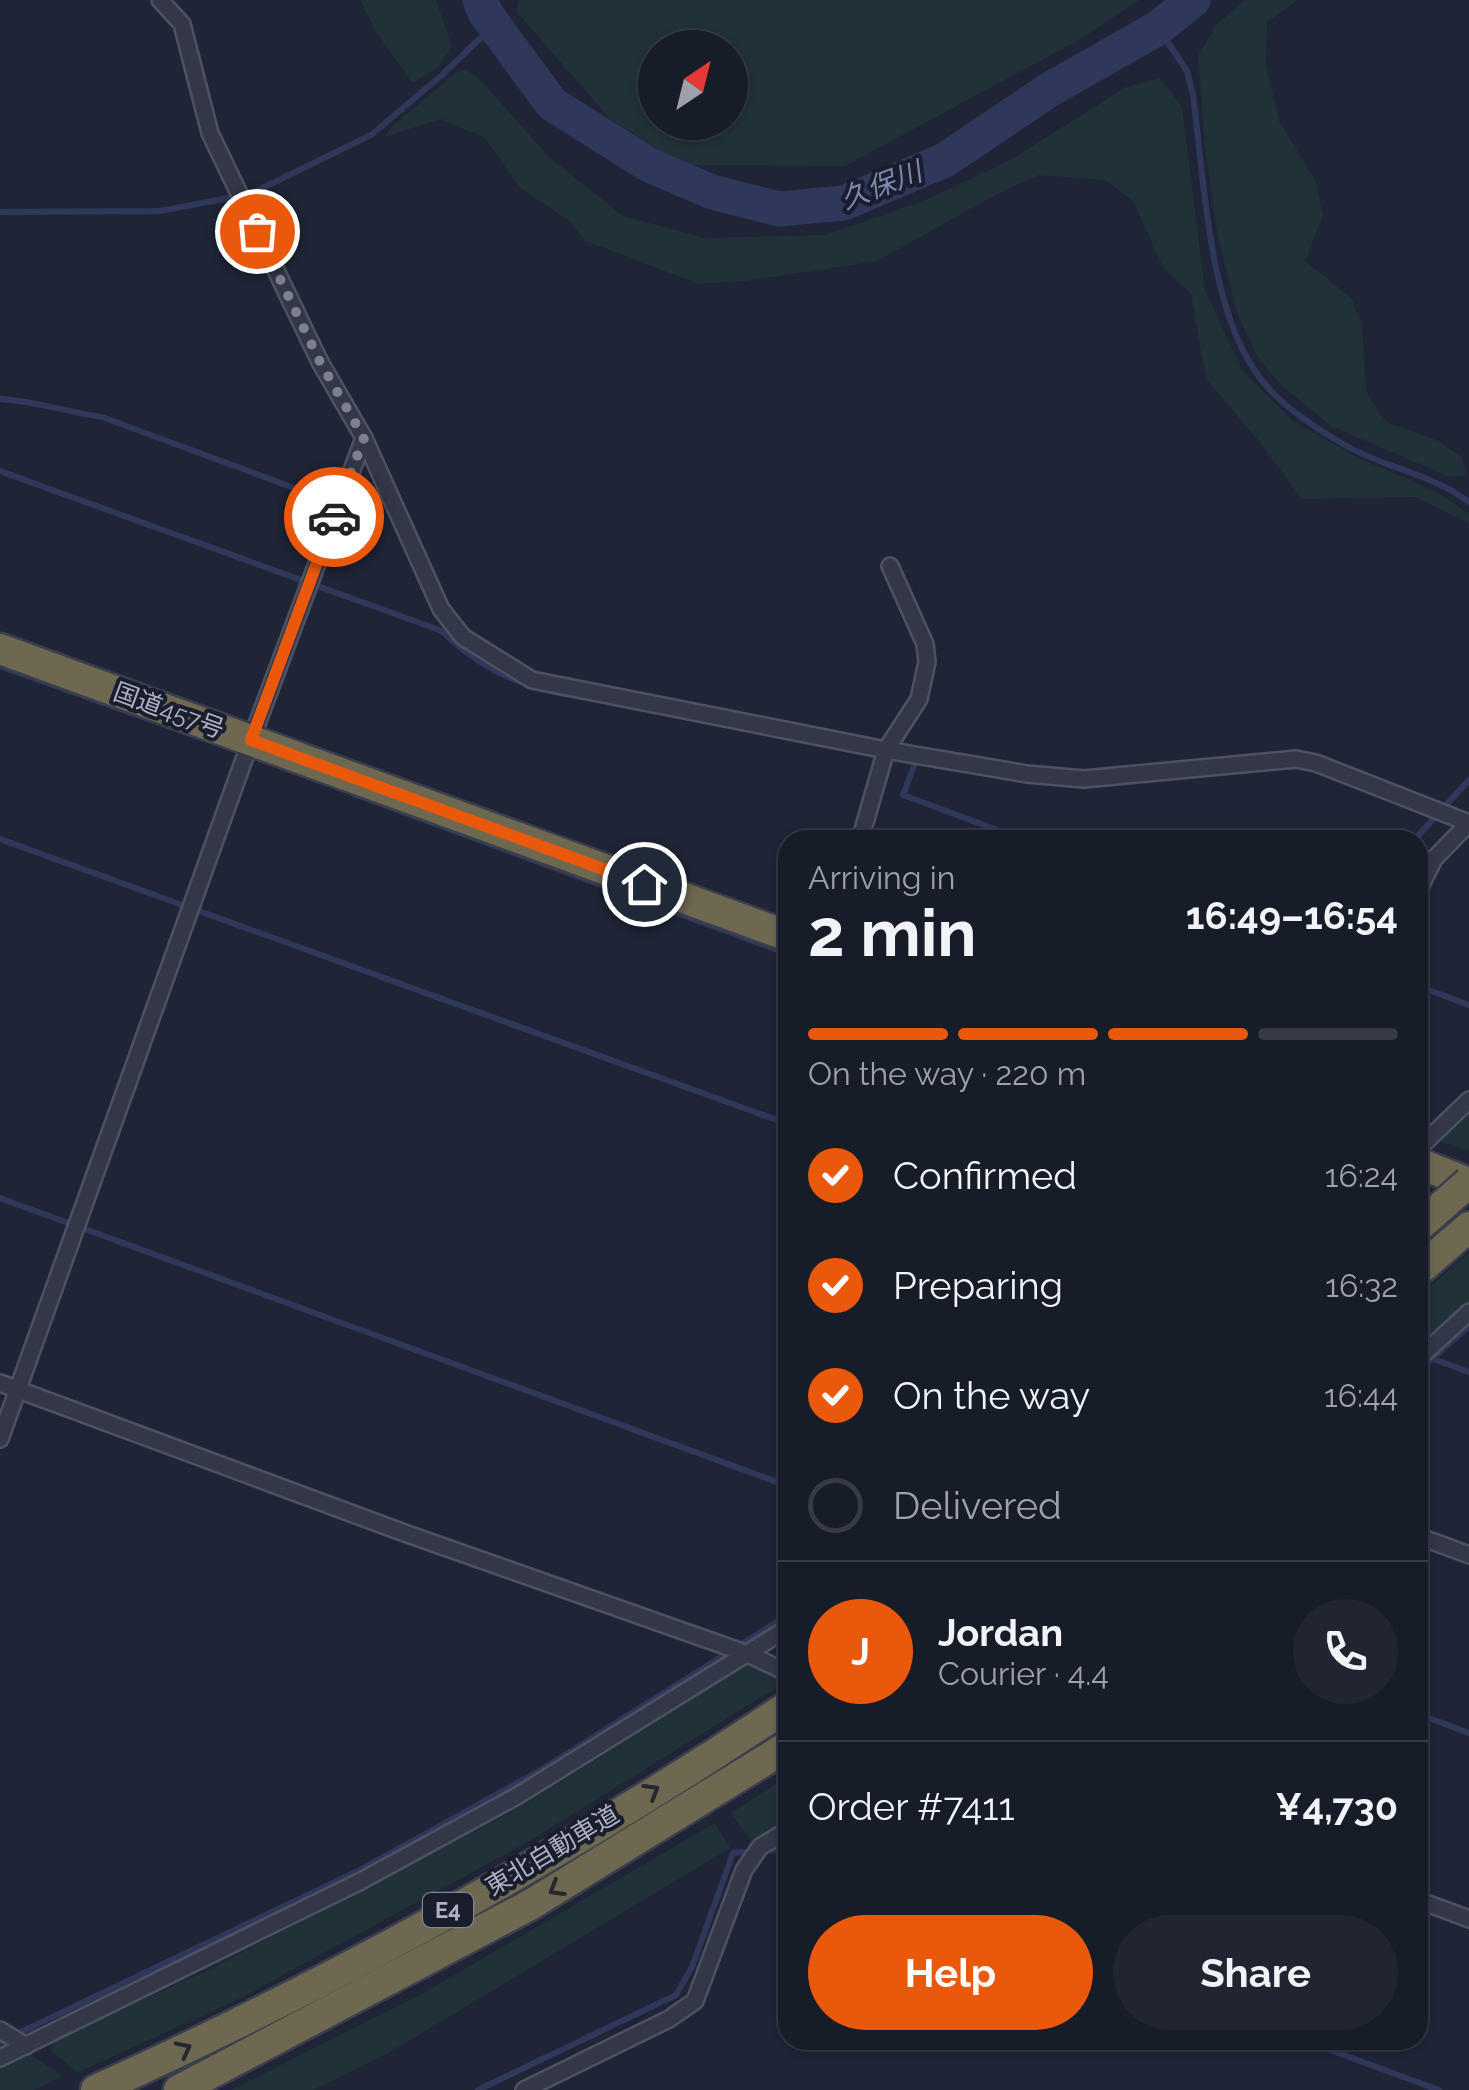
<!DOCTYPE html>
<meta charset="utf-8">
<style>
:root{--surface:#171c29;--page:#202531;--text:#f1f3f6;--muted:#9ea1a8;--line:#363a46;--accent:#ea580c}
body{margin:0;font-family:Raleway,"Noto Sans JP",sans-serif;background:var(--page);color:var(--text);height:100vh;display:flex;flex-direction:column;font-size:38px;white-space:nowrap}
*{box-sizing:border-box;margin:0}
p{font-size:32px;color:var(--muted)}
.icon{flex:none;width:55px;height:55px;fill:none;stroke:currentColor;stroke-width:2;stroke-linecap:round;stroke-linejoin:round}
.map{position:relative;flex:1;overflow:hidden}
.drawer{position:absolute;left:778px;top:830px;width:650px;height:1220px;display:flex;flex-direction:column;background:var(--surface);border-radius:30px;box-shadow:0 2px 8px #0004,0 0 0 2px var(--line)}
.drawer>*{flex:none}
.needle{width:65px;rotate:35deg}
.fabs{position:absolute;left:638px;top:30px;display:grid;gap:20px}
.fabs a{display:grid;place-items:center;width:110px;height:110px;border-radius:50%;background:var(--surface);box-shadow:0 2px 8px #0004,0 0 0 2px var(--line);font-size:50px}
.pin{position:absolute;display:grid;place-items:center;width:85px;height:85px;color:#fff;margin:-42px;border:5px solid #fff;border-radius:50%;box-shadow:0 2px 10px #0007}
.courier{position:absolute;display:grid;place-items:center;width:100px;height:100px;margin:-50px;border:8px solid #ea580c;border-radius:50%;background:#fff;color:#222;box-shadow:0 2px 12px #0007}
.summary em{font-style:normal;font-weight:700}
.summary div{display:flex;flex-direction:column-reverse}
.summary{display:flex;align-items:center;justify-content:space-between;height:170px;padding:0 30px}
h1{font-size:65px;font-weight:700;line-height:75px}
.bar{display:grid;grid-template-columns:repeat(4,1fr);gap:15px 10px;align-content:center;height:120px;padding:0 30px}
.bar i{height:12px;border-radius:8px;background:var(--line)}
.bar .active{background:var(--accent)}
.bar p{grid-column:span 4}
.line{display:flex;align-items:center;gap:25px;padding:0 30px;border-top:2px solid var(--line)}
.line div{flex:1}
.round{display:grid;place-items:center;flex:none;width:105px;height:105px;border-radius:52px;background:var(--page)}
ol{padding:0 30px;list-style:none}
li{display:flex;align-items:center;gap:30px;height:110px}
li p{margin-inline-start:auto}
li .icon{padding:10px;border-radius:50%;background:var(--accent);color:#fff;stroke-width:4}
li:last-child{color:var(--muted)}
li i{width:55px;height:55px;border:5px solid var(--line);border-radius:50%}
.primary-button{display:flex;gap:20px;margin-top:auto;padding:20px 30px}
.primary-button a{flex:1;height:115px;border-radius:60px;background:var(--accent);color:#fff;font-size:40px;font-weight:700;line-height:115px;text-align:center}
.primary-button a+a{background:var(--page);color:var(--text)}
.map>svg:first-child{display:block}
</style>
<div class="map">
<svg width="1469" height="2090" viewBox="0 0 1469 2090">
<rect width="100%" height="100%" fill="#1f2537"/>
<g fill="#213138" fill-rule="evenodd">
<path d="M360,0H436L452,46L439,67L412,83L375,30Z"/>
<path d="M519,0H1139L1079,40L845,166L682,165L609,118L517,12ZM655,48H730V122H655Z"/>
<path d="M1245,0H1298L1267,22L1266,64L1279,121L1316,181L1323,215L1305,261L1351,298L1362,324L1366,391L1386,422L1439,441L1462,458L1467,475L1450,477L1331,426L1279,383L1257,356L1236,311L1216,227L1205,146L1198,56L1216,25Z"/>
<path d="M466,69L482,82L549,157L623,216L705,238L825,235L926,200L1012,159L1126,87L1160,78L1182,107L1205,290L1242,370L1294,422L1358,458L1435,491L1469,514V523L1416,497L1302,499L1258,440L1206,379L1191,294L1164,269L1133,201L1105,180L1039,175L999,193L877,261L745,281L699,284L586,241L568,220L519,187L485,138L441,119L384,137L393,126L455,73Z"/>
<path d="M1469,1108V1150L1441,1142L1448,1128Z"/>
<path d="M1469,1253V1302L1418,1346V1297Z"/>
<path d="M750,1663L774,1673L779,1686L528,1842L239,1999L77,2073L51,2050L54,2040L206,1971L507,1815Z"/>
<path d="M787,1777V1817L752,1841L731,1813Z"/>
<path d="M715,1823L730,1848L387,2054L313,2090H231L427,1991Z"/>
<path d="M30,2054L63,2076L34,2090H0V2065Z"/>
</g>
<g fill="none" stroke-linecap="round" stroke-linejoin="round">
<g stroke="#2f385b" stroke-width="6">
<path d="M1158,28L1187,71L1193,95C1204,178 1208,302 1255,371C1276,403 1311,425 1343,444C1383,468 1431,473 1469,502"/>
<path d="M0,212L160,211L250,194L371,135L442,75L494,25"/>
<path d="M0,399C35,401 67,412 102,417L332,502"/>
<path d="M0,471L442,631C483,671 525,689 582,697"/>
<path d="M326,520L342,475"/>
<path d="M0,666L201,738"/>
<path d="M913,760H916L903,795L1024,840"/>
<path d="M354,794L788,954"/>
<path d="M0,839L788,1124"/>
<path d="M1414,840L1469,780"/>
<path d="M1418,986L1469,1005"/>
<path d="M0,1198L788,1486"/>
<path d="M1433,1359L1469,1372"/>
<path d="M1418,1371L1469,1326"/>
<path d="M1418,1714L1469,1733"/>
<path d="M1303,2040L1439,2090"/>
<path d="M0,2042L360,1870L541,1770L788,1615"/>
<path d="M478,2090L676,1995L692,1967L733,1853L781,1849L788,1852"/>
</g>
<path stroke="#2f385b" stroke-width="35" d="M480,0L486,14L552,104L649,165L712,192L779,209L844,203L945,160L1049,90L1158,28L1193,0"/>
<defs>
<g id="street">
<path d="M160,0L182,24L210,133L320,362L364,438L441,609L463,637L532,680L886,750L1027,774L1084,779L1296,759L1316,763L1469,823"/>
<path d="M860,840L886,750L919,699L927,662L925,644L890,566"/>
<path d="M1418,891L1434,859L1469,823"/>
<path d="M1418,1149L1469,1100"/>
<path d="M1418,1359L1469,1312"/>
<path d="M0,1383L399,1531L748,1654L788,1673"/>
<path d="M0,1439L251,740L364,438"/>
<path d="M1418,1536L1469,1555"/>
<path d="M1418,1900L1469,1919"/>
<path d="M0,2030L26,2046"/>
<path d="M0,2058L359,1882L517,1796L788,1628"/>
<path d="M524,2090L669,2019L695,2001L744,1870L760,1847L788,1830"/>
</g>
<g id="highway">
<path d="M0,649L788,936"/>
<path d="M1418,1163L1469,1183"/>
<path d="M1418,1227L1443,1205"/>
<path d="M1418,1271L1469,1227"/>
<path d="M96,2090C335,1982 569,1852 788,1706"/>
<path d="M179,2090L530,1905L788,1746"/>
</g>
</defs>
<use href="#street" stroke="#4d5263" stroke-width="20"/>
<use href="#highway" stroke="#3a3f4f" stroke-width="35"/>
<use href="#street" stroke="#333748" stroke-width="15"/>
<use href="#highway" stroke="#6e6850" stroke-width="30"/>
<defs>
<path id="highway-bridge" d="M1443,1205L1469,1182"/>
</defs>
<use href="#highway-bridge" stroke="#3a3f4f" stroke-width="35" stroke-linecap="butt"/>
<use href="#highway-bridge" stroke="#6e6850" stroke-width="30"/>
</g>
<defs><path id="oneway-chevron" d="M-2-3.5L2.5 0L-2 3.5" fill="none" stroke-width="1.6" stroke-linecap="round" stroke-linejoin="round" transform="scale(2.5)"/></defs>
<g stroke="#262831">
<use href="#oneway-chevron" transform="translate(652 1791) rotate(-31)"/>
<use href="#oneway-chevron" transform="translate(556 1889) rotate(149)"/>
<use href="#oneway-chevron" transform="translate(184 2049) rotate(-27)"/>
</g>
<g fill="none" stroke-linecap="round" stroke-linejoin="round">
<path stroke="#7b8093" stroke-width="10" stroke-dasharray="0 18" d="M257,231L320,362L364,438L334,517"/>
<path stroke="#ea580c" stroke-width="12" d="M334,517L251,740L644,884"/>
</g>
<g text-anchor="middle" stroke-width="8" stroke-linejoin="round" paint-order="stroke">
<rect fill="#191d2c" stroke="#818597" stroke-width="2.5" x="423" y="1893" width="50" height="34" rx="8"/>
<g font-size="22" font-weight="bold" fill="#adb1c5">
<text x="448" y="1918">E4</text>
</g>
<g font-size="25" fill="#adb1c5" stroke="#191d2c">
<text transform="translate(169 710) rotate(20)" y="9">国道457号</text>
<text transform="translate(552 1850) rotate(-31)" y="9">東北自動車道</text>
</g>
<g font-size="28" font-style="italic" fill="#7c88b2" stroke="#191d2c">
<text transform="translate(881 185) rotate(-21)" y="10">久保川</text>
</g>
</g>
</svg>
<div class="fabs">
<a><svg class="needle" viewBox="-14 -14 28 28"><path d="M0-13l5 13h-10z" fill="#e53935"/><path d="M0 13l5-13h-10z" fill="#9ea1a8"/></svg></a>
</div>
<div class="pin" style="left:257px;top:231px;background:#ea580c"><svg class="icon" aria-label="bag" viewBox="0 0 24 24"><path d="M5 8h14l-1 12H6zM9 8a3 3 0 0 1 6 0"/></svg></div>
<div class="pin" style="left:644px;top:884px;background:#1f2937"><svg class="icon" aria-label="home" viewBox="0 0 24 24"><path d="M3 11l9-7 9 7M6 9v11h12V9"/></svg></div>
<div class="courier" style="left:334px;top:517px"><svg class="icon" aria-label="car" viewBox="0 0 24 24"><path d="M5 17H2v-5l4-1 3-4h7l3 4 3 1v5h-3M9 17h6M6 11h13"/><circle cx="7" cy="17" r="2"/><circle cx="17" cy="17" r="2"/></svg></div>
<section class="drawer">
<div class="summary"><div><h1>2 min</h1><p>Arriving in</p></div><em>16:49–16:54</em></div>
<div class="bar"><i class="active"></i><i class="active"></i><i class="active"></i><i></i><p>On the way · 220 m</p></div>
<ol>
<li><svg class="icon" aria-label="check" viewBox="0 0 24 24"><path d="M5 12l5 5 9-10"/></svg>Confirmed<p>16:24</p></li>
<li><svg class="icon" aria-label="check" viewBox="0 0 24 24"><path d="M5 12l5 5 9-10"/></svg>Preparing<p>16:32</p></li>
<li><svg class="icon" aria-label="check" viewBox="0 0 24 24"><path d="M5 12l5 5 9-10"/></svg>On the way<p>16:44</p></li>
<li><i></i>Delivered</li>
</ol>
<div class="line" style="height:180px"><b class="round" style="background:var(--accent);color:#fff">J</b><div><b>Jordan</b><p>Courier · 4.4</p></div><a class="round"><svg class="icon" aria-label="phone" viewBox="0 0 24 24"><path d="M5 4h4l2 5-3 2q2 4 5 5l2-3 5 2v4C11 20 4 13 5 4z"/></svg></a></div>
<div class="line" style="height:130px"><div>Order #7411</div><b>¥4,730</b></div>
<div class="primary-button"><a>Help</a><a>Share</a></div>
</section>
</div>
